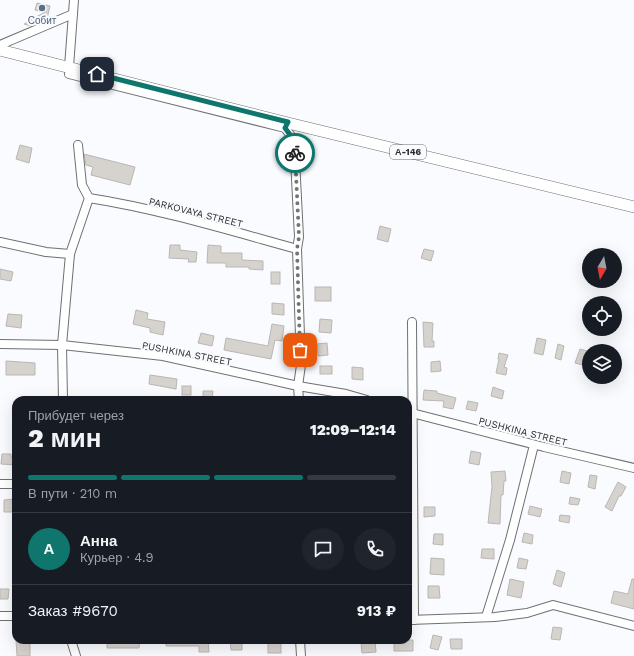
<!DOCTYPE html>
<html lang="ru">
<meta charset="utf-8">
<style>
:root{--surface:#171b24;--page:#20242c;--text:#f1f3f6;--muted:#9ea1a6;--line:#363941;--accent:#0f766e}
body{margin:0;font-family:"Work Sans",sans-serif;background:var(--page);color:var(--text);height:100vh;display:flex;flex-direction:column;font-size:15px;white-space:nowrap}
*{box-sizing:border-box;margin:0}
p{font-size:13px;color:var(--muted)}
.icon{flex:none;width:22px;height:22px;fill:none;stroke:currentColor;stroke-width:2;stroke-linecap:round;stroke-linejoin:round}
.map{position:relative;flex:1;overflow:hidden}
.panel{position:absolute;left:12px;top:396px;width:400px;height:248px;display:flex;flex-direction:column;background:var(--surface);border-radius:12px;box-shadow:0 4px 16px #0002}
.panel>*{flex:none}
.needle{width:26px;rotate:190deg}
.buttons{position:absolute;left:582px;top:248px;display:grid;gap:8px}
.buttons a{display:grid;place-items:center;width:40px;height:40px;border-radius:50%;background:var(--surface);box-shadow:0 4px 16px #0002;font-size:20px}
.pin{position:absolute;display:grid;place-items:center;width:34px;height:34px;color:#fff;margin:-17px;border-radius:8px;box-shadow:0 2px 6px #0006}
.courier{position:absolute;display:grid;place-items:center;width:40px;height:40px;margin:-20px;border:3px solid #0f766e;border-radius:50%;background:#fff;color:#222;box-shadow:0 1px 5px #0007}
.summary em{font-style:normal;font-weight:800}
.summary div{display:flex;flex-direction:column-reverse}
.summary{display:flex;align-items:center;justify-content:space-between;height:68px;padding:0 16px}
h1{font-size:26px;font-weight:800;line-height:30px}
.bar{display:grid;grid-template-columns:repeat(4,1fr);gap:6px 4px;align-content:center;height:48px;padding:0 16px}
.bar i{height:5px;border-radius:3px;background:var(--line)}
.bar .current{background:var(--accent)}
.bar p{grid-column:span 4}
.line{display:flex;align-items:center;gap:10px;padding:0 16px;border-top:1px solid var(--line)}
.line div{flex:1}
.round{display:grid;place-items:center;flex:none;width:42px;height:42px;border-radius:21px;background:var(--page)}
.map>svg:first-child{display:block}
</style>
<div class="map">
<svg width="634" height="656" viewBox="0 0 634 656">
<rect width="100%" height="100%" fill="#f9fbff"/>
<g fill="#d6d2ce" stroke="#bab7b3">
<path d="M37,3L50,6L47,19L31,26L24,24L45,12L35,10Z"/>
<path d="M20,145L32,148L29,163L16,159Z"/>
<path d="M84,154L135,167L130,185L91,175L93,167L86,165Z"/>
<path d="M380,226L391,229L388,242L377,239Z"/>
<path d="M170,245H180V250L197,252L196,262H188L189,259L169,258Z"/>
<path d="M208,245L221,246V253H242V260L263,261V270L249,269V267H226V263H207Z"/>
<path d="M424,249L434,251L431,261L421,258Z"/>
<path d="M0,269L13,272L11,281L0,279Z"/>
<rect x="271" y="272" width="9" height="12"/>
<rect x="315" y="287" width="16" height="14"/>
<path d="M272,303L284,304V315L272,314Z"/>
<path d="M136,310L148,313L147,319L165,322L163,335L150,332V328L133,324Z"/>
<path d="M8,314L22,315L21,328L6,326Z"/>
<path d="M320,319L332,320L331,333L319,332Z"/>
<path d="M423,322L433,323L432,341H434V347H424Z"/>
<path d="M272,324L284,326L282,341L275,340L271,359L224,350L226,338L268,346Z"/>
<path d="M201,333L214,336L212,346L198,343Z"/>
<path d="M537,338L546,340L543,355L534,353Z"/>
<path d="M327,343L328,355L318,356L317,344Z"/>
<path d="M558,344L564,346L561,360L555,358Z"/>
<path d="M580,349L587,351L583,365L575,363Z"/>
<path d="M499,353L508,355L504,367L507,368L506,375L496,373L499,359H498Z"/>
<path d="M6,361L35,363V375H6Z"/>
<path d="M440,361L441,371L431,372V362Z"/>
<rect x="320" y="366" width="12" height="8"/>
<path d="M352,367L363,368V380L352,379Z"/>
<path d="M150,375L177,379L176,389L149,384Z"/>
<rect x="182" y="386" width="9" height="9"/>
<path d="M493,387L504,391L502,399L491,396Z"/>
<path d="M424,390L437,391V393L456,398L453,409L443,407L444,401L423,400Z"/>
<path d="M203,391H213L212,400H203Z"/>
<path d="M468,401L478,403L476,411L466,409Z"/>
<path d="M471,451L481,453L479,465L469,463Z"/>
<path d="M2,454H11V457H16V465L1,464Z"/>
<path d="M505,471L506,481H504L503,495H501L500,524L488,523L492,487L491,472Z"/>
<path d="M562,471L571,473L569,484L560,482Z"/>
<path d="M590,475L597,476L595,489L588,487Z"/>
<path d="M618,482L626,487L621,496H619L612,511L605,507Z"/>
<path d="M570,497L580,499L578,505L569,504Z"/>
<path d="M14,499V512H4V500Z"/>
<path d="M530,506L542,509L540,517L528,514Z"/>
<path d="M424,507H435V516L424,517Z"/>
<path d="M560,515L570,516L569,523L559,521Z"/>
<path d="M524,533L533,535L532,544L522,542Z"/>
<path d="M434,534H443V545L433,544Z"/>
<path d="M482,549H494V559L481,558Z"/>
<path d="M431,558L444,559V575L430,574Z"/>
<path d="M519,558L528,560L526,569L517,568Z"/>
<path d="M557,570L565,573L561,587L553,584Z"/>
<path d="M510,579L524,582L521,598L507,595Z"/>
<path d="M632,579H634V609L611,603L614,591L628,594Z"/>
<path d="M428,586H439L440,598H428Z"/>
<path d="M0,589H9L8,599H0Z"/>
<path d="M553,627L562,628L560,640L551,639Z"/>
<path d="M433,635L442,637L438,650L430,648Z"/>
<path d="M450,639H462V649H451Z"/>
<path d="M16,640H30V656H17Z"/>
<path d="M107,640H140L139,648H107Z"/>
<path d="M166,640H208L209,652H199V646H166Z"/>
<path d="M230,640H242V650H231Z"/>
<rect x="268" y="640" width="13" height="13"/>
<path d="M402,640H413V651H394V643H402Z"/>
<path d="M375,641L376,652L362,653L361,642Z"/>
</g>
<g fill="none" stroke-linecap="round" stroke-linejoin="round">
<defs>
<g id="minor">
<path d="M0,45L73,14"/>
<path d="M69,67L74,0"/>
<path d="M69,74L285,128L287,124"/>
<path d="M285,128L294,140L299,237L297,249L301,365L298,386L299,400"/>
<path d="M89,198C159,209 228,230 297,249"/>
<path d="M0,242L46,252L70,254"/>
<path d="M412,322L414,620"/>
<path d="M0,344L62,345L163,356L298,386L346,394L367,400"/>
<path d="M63,400L62,345L70,254L89,198L82,185L78,145"/>
<path d="M408,412L544,447L634,468"/>
<path d="M0,484H16"/>
<path d="M0,616H16"/>
<path d="M486,617L510,540L534,445"/>
<path d="M409,620L495,617L527,613L553,605L634,626"/>
<path d="M71,640L76,656"/>
<path d="M300,640L301,656"/>
</g>
<path id="highway" d="M0,50L288,123L634,207"/>
</defs>
<use href="#minor" stroke="#6e7073" stroke-width="10"/>
<use href="#highway" stroke="#6e7073" stroke-width="12"/>
<use href="#minor" stroke="#fff" stroke-width="8"/>
<use href="#highway" stroke="#fff" stroke-width="11"/>
</g>
<g fill="none" stroke-linecap="round" stroke-linejoin="round">
<path stroke="#737476" stroke-width="4" stroke-dasharray="0 7.2" d="M295,153L299,237L297,249L300,350"/>
<path stroke="#0f766e" stroke-width="5" d="M97,74L288,122L285,128L294,140L295,153"/>
</g>
<circle fill="#5c6f8a" stroke="#f9fbff" stroke-width="1.5" cx="42" cy="8" r="4"/>
<g text-anchor="middle" stroke-width="4" stroke-linejoin="round" paint-order="stroke">
<rect fill="#f9fbff" stroke="#696a6c" stroke-width="1" x="390" y="145" width="36" height="14" rx="3"/>
<g font-size="9" font-weight="bold" fill="#2b2c2d">
<text x="408" y="155">А-146</text>
</g>
<g font-size="10" fill="#4e5e75" stroke="#f9fbff">
<text x="42" y="24">Собит</text>
</g>
<g font-size="10" fill="#2b2c2d" stroke="#f9fbff">
<text transform="translate(196 212) rotate(14)" y="4">PARKOVAYA STREET</text>
<text transform="translate(187 353) rotate(11)" y="4">PUSHKINA STREET</text>
<text transform="translate(523 431) rotate(14)" y="4">PUSHKINA STREET</text>
</g>
</g>
</svg>
<div class="buttons">
<a><svg class="needle" viewBox="-14 -14 28 28"><path d="M0-13l5 13h-10z" fill="#e53935"/><path d="M0 13l5-13h-10z" fill="#9ea1a6"/></svg></a>
<a><svg class="icon" aria-label="locate" viewBox="0 0 24 24"><circle cx="12" cy="12" r="6"/><path d="M12 2v4M12 18v4M2 12h4M18 12h4"/></svg></a>
<a><svg class="icon" aria-label="layers" viewBox="0 0 24 24"><path d="M12 4l9 5-9 5-9-5zM3 14l9 5 9-5"/></svg></a>
</div>
<div class="pin" style="left:300px;top:350px;background:#ea580c"><svg class="icon" aria-label="bag" viewBox="0 0 24 24"><path d="M5 8h14l-1 12H6zM9 8a3 3 0 0 1 6 0"/></svg></div>
<div class="pin" style="left:97px;top:74px;background:#1f2937"><svg class="icon" aria-label="home" viewBox="0 0 24 24"><path d="M3 11l9-7 9 7M6 9v11h12V9"/></svg></div>
<div class="courier" style="left:295px;top:153px"><svg class="icon" aria-label="bike" viewBox="0 0 24 24"><circle cx="6" cy="16" r="4"/><circle cx="18" cy="16" r="4"/><path d="M6 16l4-8h5l3 8M10 8l3 8H6M13 5h3"/></svg></div>
<section class="panel">
<div class="summary"><div><h1>2 мин</h1><p>Прибудет через</p></div><em>12:09–12:14</em></div>
<div class="bar"><i class="current"></i><i class="current"></i><i class="current"></i><i></i><p>В пути · 210 m</p></div>
<div class="line" style="height:72px"><b class="round" style="background:var(--accent);color:#fff">А</b><div><b>Анна</b><p>Курьер · 4.9</p></div><a class="round"><svg class="icon" aria-label="chat" viewBox="0 0 24 24"><path d="M4 5h16v11H9l-5 4z"/></svg></a><a class="round"><svg class="icon" aria-label="phone" viewBox="0 0 24 24"><path d="M5 4h4l2 5-3 2q2 4 5 5l2-3 5 2v4C11 20 4 13 5 4z"/></svg></a></div>
<div class="line" style="height:52px"><div>Заказ #9670</div><b>913 ₽</b></div>
</section>
</div>
